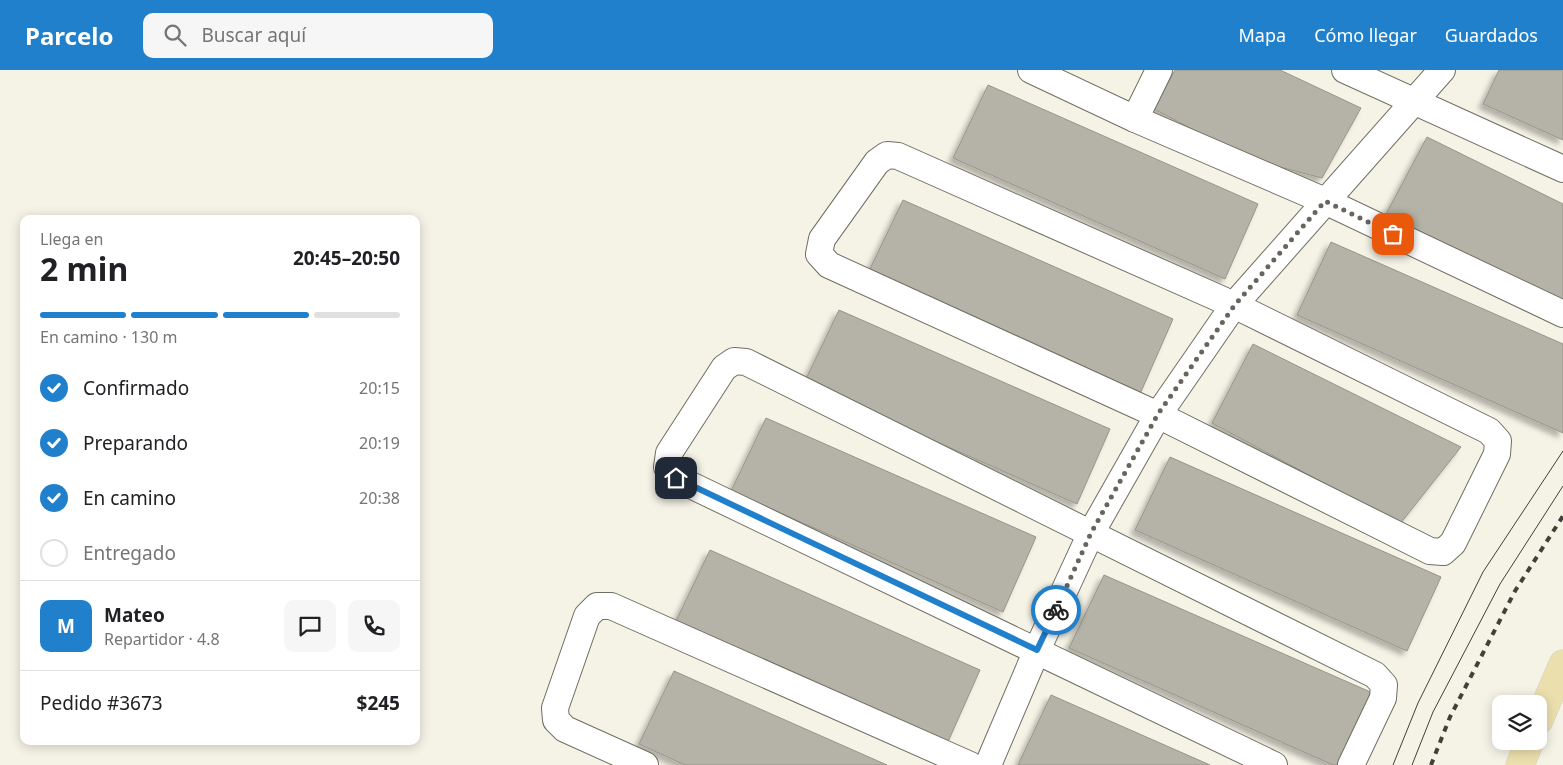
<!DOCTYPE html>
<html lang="es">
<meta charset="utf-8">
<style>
:root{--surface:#fff;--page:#f6f6f6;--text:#202124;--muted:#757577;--line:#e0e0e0;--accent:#2180cc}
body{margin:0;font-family:"Noto Sans",sans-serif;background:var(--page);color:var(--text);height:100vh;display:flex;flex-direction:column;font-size:19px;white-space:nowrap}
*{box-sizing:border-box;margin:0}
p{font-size:16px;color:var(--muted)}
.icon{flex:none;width:28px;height:28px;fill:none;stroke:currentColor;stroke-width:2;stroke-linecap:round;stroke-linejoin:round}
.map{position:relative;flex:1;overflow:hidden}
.details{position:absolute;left:20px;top:145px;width:400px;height:530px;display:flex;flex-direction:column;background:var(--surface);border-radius:10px;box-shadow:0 2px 12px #0003}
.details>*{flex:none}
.buttons{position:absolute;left:1492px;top:625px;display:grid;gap:10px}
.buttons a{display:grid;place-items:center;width:55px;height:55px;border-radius:10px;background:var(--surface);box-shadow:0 2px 12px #0003;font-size:25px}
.pin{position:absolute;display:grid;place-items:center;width:42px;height:42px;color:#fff;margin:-21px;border-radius:10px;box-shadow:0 2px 8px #0006}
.courier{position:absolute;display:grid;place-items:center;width:50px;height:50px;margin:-25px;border:4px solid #2180cc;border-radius:50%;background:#fff;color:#222;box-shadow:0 1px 6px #0007}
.summary em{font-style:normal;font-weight:700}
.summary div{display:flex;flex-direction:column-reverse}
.summary{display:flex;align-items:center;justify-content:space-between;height:85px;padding:0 20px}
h1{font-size:32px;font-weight:700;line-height:38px}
.bar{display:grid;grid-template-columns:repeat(4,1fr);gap:8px 5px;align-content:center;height:60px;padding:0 20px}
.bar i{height:6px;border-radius:4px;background:var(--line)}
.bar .active{background:var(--accent)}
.bar p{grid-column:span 4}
.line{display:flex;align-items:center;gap:12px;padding:0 20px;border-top:1px solid var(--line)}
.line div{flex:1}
.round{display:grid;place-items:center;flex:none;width:52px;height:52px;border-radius:10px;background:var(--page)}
ol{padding:0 20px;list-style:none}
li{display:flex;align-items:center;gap:15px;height:55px}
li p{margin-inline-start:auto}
li .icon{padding:5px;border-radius:50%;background:var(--accent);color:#fff;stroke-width:4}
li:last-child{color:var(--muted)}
li i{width:28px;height:28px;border:2px solid var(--line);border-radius:50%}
header{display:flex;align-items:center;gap:30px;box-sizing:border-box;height:70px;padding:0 25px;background:var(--accent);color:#fff}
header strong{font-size:24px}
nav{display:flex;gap:28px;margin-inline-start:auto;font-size:18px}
.search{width:350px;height:45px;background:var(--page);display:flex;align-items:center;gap:12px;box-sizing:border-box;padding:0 18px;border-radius:10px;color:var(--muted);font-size:19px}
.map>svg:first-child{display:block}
</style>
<header>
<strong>Parcelo</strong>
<div class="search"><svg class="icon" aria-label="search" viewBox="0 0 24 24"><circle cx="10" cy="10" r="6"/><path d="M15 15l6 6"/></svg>Buscar aquí</div>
<nav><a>Mapa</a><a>Cómo llegar</a><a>Guardados</a></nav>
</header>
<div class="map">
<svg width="1563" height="695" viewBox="0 0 1563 695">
<defs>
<filter id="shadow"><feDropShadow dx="-4.5" dy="4.5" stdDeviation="2.5" flood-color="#0004"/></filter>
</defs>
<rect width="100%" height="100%" fill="#f5f2e6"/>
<g fill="#b5b3a7" stroke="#979589" filter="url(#shadow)">
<path d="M1175,0H1280L1361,38L1322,108L1249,89L1154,39Z"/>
<path d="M1499,0H1563V70L1483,34Z"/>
<path d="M988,15L1258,134L1225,209L953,88Z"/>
<path d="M1427,67L1563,134V240L1385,146Z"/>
<path d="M903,130L1173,249L1140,324L868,203Z"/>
<path d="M1331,172L1563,274V363L1297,245Z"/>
<path d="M839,240L1110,359L1077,434L804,313Z"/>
<path d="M1253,274L1461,377L1400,454L1212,353Z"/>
<path d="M766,348L1036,467L1003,542L731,421Z"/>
<path d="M1170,387L1441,507L1407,581L1135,460Z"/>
<path d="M710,480L980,600L947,674L675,553Z"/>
<path d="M1104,505L1375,624L1343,695H1333L1069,578Z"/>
<path d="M674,601L887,695H685L639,674Z"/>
<path d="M1051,625L1210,695H1018Z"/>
</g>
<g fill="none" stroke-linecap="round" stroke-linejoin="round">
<defs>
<g id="minor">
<path d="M1031,0L1135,49L1325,131L1563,244"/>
<path d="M1345,0L1563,99"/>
<path d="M1135,49L1159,0"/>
<path d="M887,85L898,86L1234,235L1489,361L1498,371L1497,384L1453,473L1443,482L1430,481L1158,345L829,195L819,184L822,169L877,92Z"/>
<path d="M645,695L565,659L556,650L555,638L587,546L597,536H611L970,695"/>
<path d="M988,695L1037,580L1091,463L1158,345L1234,235L1442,0"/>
<path d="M1274,695L676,408L667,397L669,383L724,298L734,291L746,292L1375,605L1384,615L1383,628L1351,695"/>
</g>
<g id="major">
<path d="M1539,650L1563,594"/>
<path d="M1520,695L1530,671"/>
</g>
</defs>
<use href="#minor" stroke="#706e63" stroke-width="28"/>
<use href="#major" stroke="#d1d1d0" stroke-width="29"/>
<use href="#minor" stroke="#fff" stroke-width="26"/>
<use href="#major" stroke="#ebe0ad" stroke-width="28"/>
<g stroke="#41403a" stroke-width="1">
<path d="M1393,695L1418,633L1483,502L1563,381"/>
<path d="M1412,695L1433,642L1500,514L1563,416"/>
</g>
<path stroke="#41403a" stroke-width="4" stroke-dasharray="6 6" stroke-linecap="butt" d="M1431,695L1450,647L1515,521L1563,446"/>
</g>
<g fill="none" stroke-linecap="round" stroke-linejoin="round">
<path stroke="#67655e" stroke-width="5" stroke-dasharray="0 9" d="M1056,540L1091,463L1158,344L1234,236L1325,131L1393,164"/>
<path stroke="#2180cc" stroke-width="6" d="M676,408L1037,580L1056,540"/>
</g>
</svg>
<div class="buttons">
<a><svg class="icon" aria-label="layers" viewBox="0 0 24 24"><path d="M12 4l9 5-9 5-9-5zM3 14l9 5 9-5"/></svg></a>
</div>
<div class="pin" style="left:1393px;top:164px;background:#ea580c"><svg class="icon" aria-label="bag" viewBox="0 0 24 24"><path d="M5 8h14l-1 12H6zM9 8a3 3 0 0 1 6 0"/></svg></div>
<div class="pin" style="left:676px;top:408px;background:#1f2937"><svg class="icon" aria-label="home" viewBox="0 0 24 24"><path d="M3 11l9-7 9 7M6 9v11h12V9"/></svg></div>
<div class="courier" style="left:1056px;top:540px"><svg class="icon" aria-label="bike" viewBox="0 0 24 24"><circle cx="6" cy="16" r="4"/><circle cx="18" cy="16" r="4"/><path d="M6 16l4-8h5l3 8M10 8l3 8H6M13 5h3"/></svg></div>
<section class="details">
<div class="summary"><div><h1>2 min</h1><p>Llega en</p></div><em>20:45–20:50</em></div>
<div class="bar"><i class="active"></i><i class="active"></i><i class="active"></i><i></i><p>En camino · 130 m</p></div>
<ol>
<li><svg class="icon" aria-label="check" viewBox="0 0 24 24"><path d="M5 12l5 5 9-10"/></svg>Confirmado<p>20:15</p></li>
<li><svg class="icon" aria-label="check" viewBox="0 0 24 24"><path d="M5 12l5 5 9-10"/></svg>Preparando<p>20:19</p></li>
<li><svg class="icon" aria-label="check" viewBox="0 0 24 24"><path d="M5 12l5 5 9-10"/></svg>En camino<p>20:38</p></li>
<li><i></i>Entregado</li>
</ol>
<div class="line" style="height:90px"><b class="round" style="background:var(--accent);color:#fff">M</b><div><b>Mateo</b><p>Repartidor · 4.8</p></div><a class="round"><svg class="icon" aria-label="chat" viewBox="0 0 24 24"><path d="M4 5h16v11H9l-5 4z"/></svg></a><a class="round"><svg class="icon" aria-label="phone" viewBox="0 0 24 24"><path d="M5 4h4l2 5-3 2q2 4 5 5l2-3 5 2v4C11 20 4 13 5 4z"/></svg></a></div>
<div class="line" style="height:65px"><div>Pedido #3673</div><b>$245</b></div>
</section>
</div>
